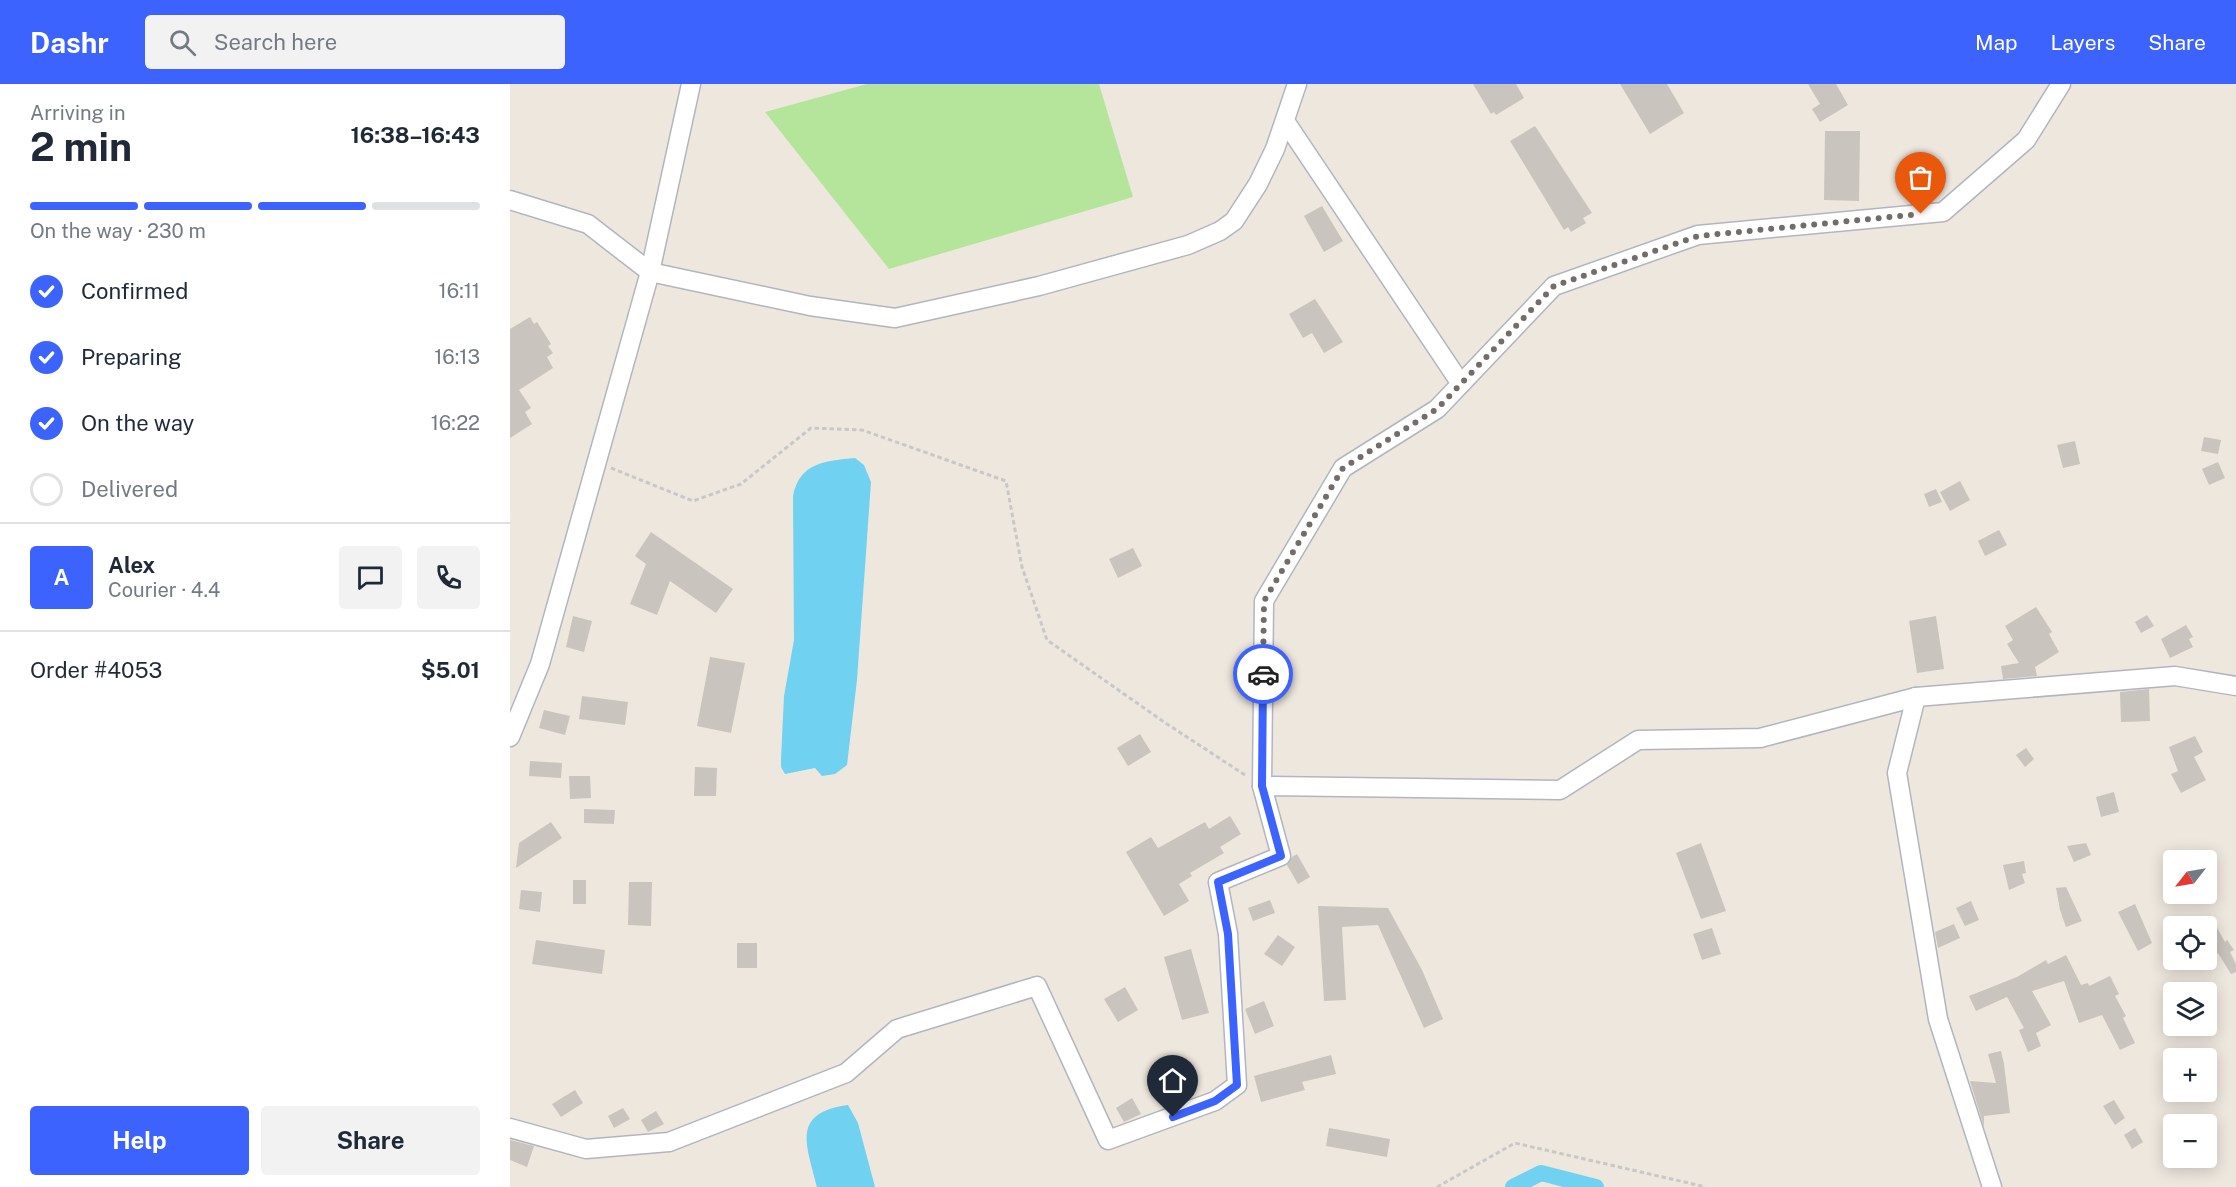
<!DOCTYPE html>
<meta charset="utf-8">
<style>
:root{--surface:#fff;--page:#f2f2f3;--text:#1f2937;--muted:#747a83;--line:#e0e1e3;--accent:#3c63fd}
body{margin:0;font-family:"Public Sans",sans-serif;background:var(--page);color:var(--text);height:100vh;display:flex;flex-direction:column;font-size:22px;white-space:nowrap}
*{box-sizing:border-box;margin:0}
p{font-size:20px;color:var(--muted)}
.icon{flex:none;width:33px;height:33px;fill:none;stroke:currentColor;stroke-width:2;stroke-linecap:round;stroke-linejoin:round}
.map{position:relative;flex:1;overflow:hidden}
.side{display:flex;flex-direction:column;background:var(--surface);width:510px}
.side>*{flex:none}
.needle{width:39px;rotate:239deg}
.buttons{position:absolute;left:1653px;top:766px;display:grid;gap:12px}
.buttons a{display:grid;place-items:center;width:54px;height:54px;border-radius:6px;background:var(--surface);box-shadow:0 3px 15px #0003;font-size:30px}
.pin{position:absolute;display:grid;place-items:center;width:51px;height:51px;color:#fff;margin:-62px -26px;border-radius:50% 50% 50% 0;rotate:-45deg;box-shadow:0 0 6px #0007}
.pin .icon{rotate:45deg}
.courier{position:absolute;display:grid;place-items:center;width:60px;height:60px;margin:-30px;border:4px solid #3c63fd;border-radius:50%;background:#fff;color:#222;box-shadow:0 2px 8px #0007}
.headline em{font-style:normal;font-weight:700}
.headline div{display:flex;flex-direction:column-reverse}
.headline{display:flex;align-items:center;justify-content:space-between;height:102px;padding:0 30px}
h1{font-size:39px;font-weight:700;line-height:45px}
.bar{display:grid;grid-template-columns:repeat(4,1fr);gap:9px 6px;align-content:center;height:72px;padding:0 30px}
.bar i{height:8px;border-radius:4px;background:var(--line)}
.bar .active{background:var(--accent)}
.bar p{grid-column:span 4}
.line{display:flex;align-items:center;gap:15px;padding:0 30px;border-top:2px solid var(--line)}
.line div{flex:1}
.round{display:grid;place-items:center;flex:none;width:63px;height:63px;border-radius:6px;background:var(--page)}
ol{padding:0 30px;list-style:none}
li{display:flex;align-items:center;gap:18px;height:66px}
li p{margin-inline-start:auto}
li .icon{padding:6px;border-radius:50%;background:var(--accent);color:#fff;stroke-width:4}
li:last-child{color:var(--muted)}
li i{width:33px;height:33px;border:3px solid var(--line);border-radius:50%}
.cta{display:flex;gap:12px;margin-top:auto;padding:12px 30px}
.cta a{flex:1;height:69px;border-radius:6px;background:var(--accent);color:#fff;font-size:24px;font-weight:700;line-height:69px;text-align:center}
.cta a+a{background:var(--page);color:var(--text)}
header{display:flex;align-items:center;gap:36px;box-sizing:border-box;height:84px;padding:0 30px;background:var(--accent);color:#fff}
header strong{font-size:28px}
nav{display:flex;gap:33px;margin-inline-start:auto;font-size:21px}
.search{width:420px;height:54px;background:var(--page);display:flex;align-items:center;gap:15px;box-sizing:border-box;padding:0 21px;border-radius:6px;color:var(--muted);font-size:22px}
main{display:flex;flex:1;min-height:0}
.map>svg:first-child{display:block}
</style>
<header>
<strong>Dashr</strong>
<div class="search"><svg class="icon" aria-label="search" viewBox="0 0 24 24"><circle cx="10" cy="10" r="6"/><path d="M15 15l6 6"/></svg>Search here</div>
<nav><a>Map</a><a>Layers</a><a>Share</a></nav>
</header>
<main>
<section class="side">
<div class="headline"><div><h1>2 min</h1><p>Arriving in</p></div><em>16:38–16:43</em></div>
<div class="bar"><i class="active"></i><i class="active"></i><i class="active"></i><i></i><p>On the way · 230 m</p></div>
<ol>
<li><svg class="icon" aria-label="check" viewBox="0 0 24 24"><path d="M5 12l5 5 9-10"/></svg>Confirmed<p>16:11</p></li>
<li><svg class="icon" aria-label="check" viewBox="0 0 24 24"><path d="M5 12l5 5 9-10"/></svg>Preparing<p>16:13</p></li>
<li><svg class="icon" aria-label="check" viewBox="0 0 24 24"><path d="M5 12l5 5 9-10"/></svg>On the way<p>16:22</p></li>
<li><i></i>Delivered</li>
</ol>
<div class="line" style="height:108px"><b class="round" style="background:var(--accent);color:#fff">A</b><div><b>Alex</b><p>Courier · 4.4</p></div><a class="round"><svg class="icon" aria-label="chat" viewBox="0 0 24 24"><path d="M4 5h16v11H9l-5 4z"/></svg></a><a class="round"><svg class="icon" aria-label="phone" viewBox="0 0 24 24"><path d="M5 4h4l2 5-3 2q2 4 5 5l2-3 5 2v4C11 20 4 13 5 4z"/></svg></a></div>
<div class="line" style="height:78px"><div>Order #4053</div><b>$5.01</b></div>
<div class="cta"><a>Help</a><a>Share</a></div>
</section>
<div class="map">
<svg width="1726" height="1103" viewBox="0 0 1726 1103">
<rect width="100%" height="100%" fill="#eee7de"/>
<path fill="#b5e59a" d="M357,0H589L623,113L379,185L255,28Z"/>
<g fill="#70d1f1">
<path d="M345,374L354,381L361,398L347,596L337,681L325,690L312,692L305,684L275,690L271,683V675L274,612L284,556L283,412C290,378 315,377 345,374Z"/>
<path d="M338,1021L348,1039L365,1103H307C297,1061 280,1029 338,1021Z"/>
</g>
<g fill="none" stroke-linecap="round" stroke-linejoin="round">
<path stroke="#70d1f1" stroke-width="16" d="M1003,1103L1031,1089L1086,1103"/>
</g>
<g fill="#c9c4bd">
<path d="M963,0H1006L1014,14L986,31L984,28L981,30Z"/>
<path d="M1110,0H1157L1174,29L1140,50Z"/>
<path d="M1298,0H1326L1338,21L1310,38L1302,25L1310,20Z"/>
<path d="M1025,42L1082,129L1073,134L1076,139L1061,148L1058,143L1054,146L1000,57Z"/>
<path d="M1315,47H1350L1349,117L1314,116Z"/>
<path d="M812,122L833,157L814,168L794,132Z"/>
<path d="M805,215L833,258L814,269L802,249L793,254L779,230Z"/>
<path d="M20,233L24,240L27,238L41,260L38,262L43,269L37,273L43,284L9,306L21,324L15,328L22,340L0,354V245Z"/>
<path d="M1694,353L1711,356L1708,370L1691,367Z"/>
<path d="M1565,357L1570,380L1553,384L1547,361Z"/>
<path d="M1708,378L1715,394L1699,401L1692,385Z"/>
<path d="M1450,397L1460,416L1440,427L1430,408Z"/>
<path d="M1426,405L1432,418L1419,423L1414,410Z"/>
<path d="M1489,446L1497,461L1475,472L1468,457Z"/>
<path d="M141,448L223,505L206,529L160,497L147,531L120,520L136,480L125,472Z"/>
<path d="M623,464L632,482L608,494L599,475Z"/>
<path d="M1526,523L1542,548L1539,550L1549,568L1525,583L1527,592L1493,595L1491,582L1509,579L1497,560L1503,556L1495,542Z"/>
<path d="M1637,531L1644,542L1631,549L1625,538Z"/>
<path d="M63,532L82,537L74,568L56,563Z"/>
<path d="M1426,532L1434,585L1407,589L1399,537Z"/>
<path d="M1676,541L1683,553L1679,555L1683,563L1660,574L1651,555Z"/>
<path d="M200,573L235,579L221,649L187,642Z"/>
<path d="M1639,605L1640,637L1611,638L1610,608Z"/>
<path d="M72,612L118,618L115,641L69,635Z"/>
<path d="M34,626L60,632L55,651L29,644Z"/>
<path d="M630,650L641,668L618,682L607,664Z"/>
<path d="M1685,652L1693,668L1684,673L1696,696L1671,709L1661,690L1668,687L1659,663Z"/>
<path d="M1516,664L1524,675L1515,683L1506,671Z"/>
<path d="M20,677L52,679L51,694L19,692Z"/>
<path d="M185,683L207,684L206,712H184Z"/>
<path d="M59,692H80L81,714L60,715Z"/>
<path d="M1604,708L1609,728L1591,733L1586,713Z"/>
<path d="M74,725L105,726L104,740L74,739Z"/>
<path d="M720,732L731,750L710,763L714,769L680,789L682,792L669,800L679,817L654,832L616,768L641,753L648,764L695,738L699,745Z"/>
<path d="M41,738L52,754L6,784L9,759Z"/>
<path d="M1191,759L1216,827L1191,835L1166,769Z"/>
<path d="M1576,759L1581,771L1564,778L1557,762Z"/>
<path d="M787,770L800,793L788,800L777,781L782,773Z"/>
<path d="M1514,777L1516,789L1512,790L1515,799L1499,806L1493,781Z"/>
<rect x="63" y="796" width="13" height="24"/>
<path d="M119,798H142L141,842L118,841Z"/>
<path d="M1556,803L1572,837L1556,843L1550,826L1546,804Z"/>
<path d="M11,806L32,808L30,828L9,825Z"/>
<path d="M760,816L765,829L743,837L738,824Z"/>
<path d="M1461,817L1469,836L1455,842L1446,824Z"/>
<path d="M1625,820L1642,859L1628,867L1608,828Z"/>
<path d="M808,822L878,824L912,886L933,935L914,944L868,841L832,843L836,916L814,917Z"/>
<path d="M1444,840L1450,854L1428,864L1425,848Z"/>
<path d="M1705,840L1715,858L1717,856L1724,866L1720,868L1726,880V888L1721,890L1708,869L1696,877V844Z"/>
<path d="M1202,844L1211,870L1192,876L1183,850Z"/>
<path d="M768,851L785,863L772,882L754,870Z"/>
<path d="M26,856L95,866L92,890L22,880Z"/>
<rect x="227" y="859" width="20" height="25"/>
<path d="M681,865L699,929L672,936L654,873Z"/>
<path d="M1556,871L1571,901L1578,899L1579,902L1600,892L1609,910L1605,912L1616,932L1613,934L1625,959L1610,966L1592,931L1569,939L1554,897L1522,907L1541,941L1526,949L1531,962L1518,968L1509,946L1514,944L1497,913L1466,927L1459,912L1507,893L1536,876L1538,880Z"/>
<path d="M615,903L628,926L608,938L594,915Z"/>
<path d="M754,917L764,942L745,950L735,925Z"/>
<path d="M1491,967L1494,980L1500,1029L1474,1032V1043L1460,997L1486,999L1478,970Z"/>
<path d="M821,971L826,990L792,998L795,1006L751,1018L744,992Z"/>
<path d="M65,1006L73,1019L51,1033L42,1020Z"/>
<path d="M622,1014L631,1030L614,1038L606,1024Z"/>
<path d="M1604,1016L1615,1034L1605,1041L1593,1022Z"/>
<path d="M113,1024L120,1035L104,1044L98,1032Z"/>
<path d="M146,1027L154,1040L138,1048L131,1036Z"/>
<path d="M819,1044L880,1055L877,1073L816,1062Z"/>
<path d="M1625,1044L1633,1058L1622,1065L1614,1051Z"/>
<path d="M0,1056L24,1062L17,1083L0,1076Z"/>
</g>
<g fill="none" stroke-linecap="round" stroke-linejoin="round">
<defs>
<g id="minor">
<path d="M775,37L951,300"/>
<path d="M0,116L78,140L140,188L300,222L385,234L529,202L678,161L710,147L724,137L748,100L765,65L787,0"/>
<path d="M0,653L30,580L140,188L181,0"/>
<path d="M752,702L754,517L833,384L927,325L1044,202L1188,151L1433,128L1516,56L1551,0"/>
<path d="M0,1044L76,1065L159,1058L336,989L387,945L527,902L598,1056L705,1017L727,1001L718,850L708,798L771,772L752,702L1050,706L1128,656L1250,654L1406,613"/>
<path d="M1482,1103L1428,935L1387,689L1406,613L1665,592L1726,602"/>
</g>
</defs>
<use href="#minor" stroke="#b2b5c0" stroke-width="21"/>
<g stroke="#c8c8c8" stroke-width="3" stroke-dasharray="4.5 3" stroke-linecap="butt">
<path d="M101,384L183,417L231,400L301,344L352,346L496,397L512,483L537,556L654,638L735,691"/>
<path d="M927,1103L1005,1059L1196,1103"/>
</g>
<use href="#minor" stroke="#fff" stroke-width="18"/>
</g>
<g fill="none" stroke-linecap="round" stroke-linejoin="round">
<path stroke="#706d6a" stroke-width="6" stroke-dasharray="0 10.8" d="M753,590L754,517L833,384L927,325L1044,202L1188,152L1411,130"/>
<path stroke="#3c63fd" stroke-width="8" d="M663,1033L705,1017L727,1001L718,850L708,798L771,772L752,702L753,590"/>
</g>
</svg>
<div class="buttons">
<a><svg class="needle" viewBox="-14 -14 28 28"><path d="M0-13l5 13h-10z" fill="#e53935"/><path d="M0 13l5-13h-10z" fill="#747a83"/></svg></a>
<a><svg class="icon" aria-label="locate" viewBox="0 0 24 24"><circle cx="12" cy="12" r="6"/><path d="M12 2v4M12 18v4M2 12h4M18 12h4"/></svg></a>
<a><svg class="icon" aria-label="layers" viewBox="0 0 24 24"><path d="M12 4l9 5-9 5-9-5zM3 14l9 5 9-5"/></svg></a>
<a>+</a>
<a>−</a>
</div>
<div class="pin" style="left:1411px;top:130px;background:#ea580c"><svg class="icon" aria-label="bag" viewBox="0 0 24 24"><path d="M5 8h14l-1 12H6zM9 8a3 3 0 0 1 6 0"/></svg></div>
<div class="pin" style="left:663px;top:1033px;background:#1f2937"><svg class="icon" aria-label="home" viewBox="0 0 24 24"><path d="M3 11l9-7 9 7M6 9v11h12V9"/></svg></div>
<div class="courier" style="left:753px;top:590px"><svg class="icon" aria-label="car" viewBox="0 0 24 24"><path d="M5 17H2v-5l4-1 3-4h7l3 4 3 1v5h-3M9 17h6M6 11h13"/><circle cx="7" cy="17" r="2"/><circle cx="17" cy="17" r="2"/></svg></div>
</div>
</main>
